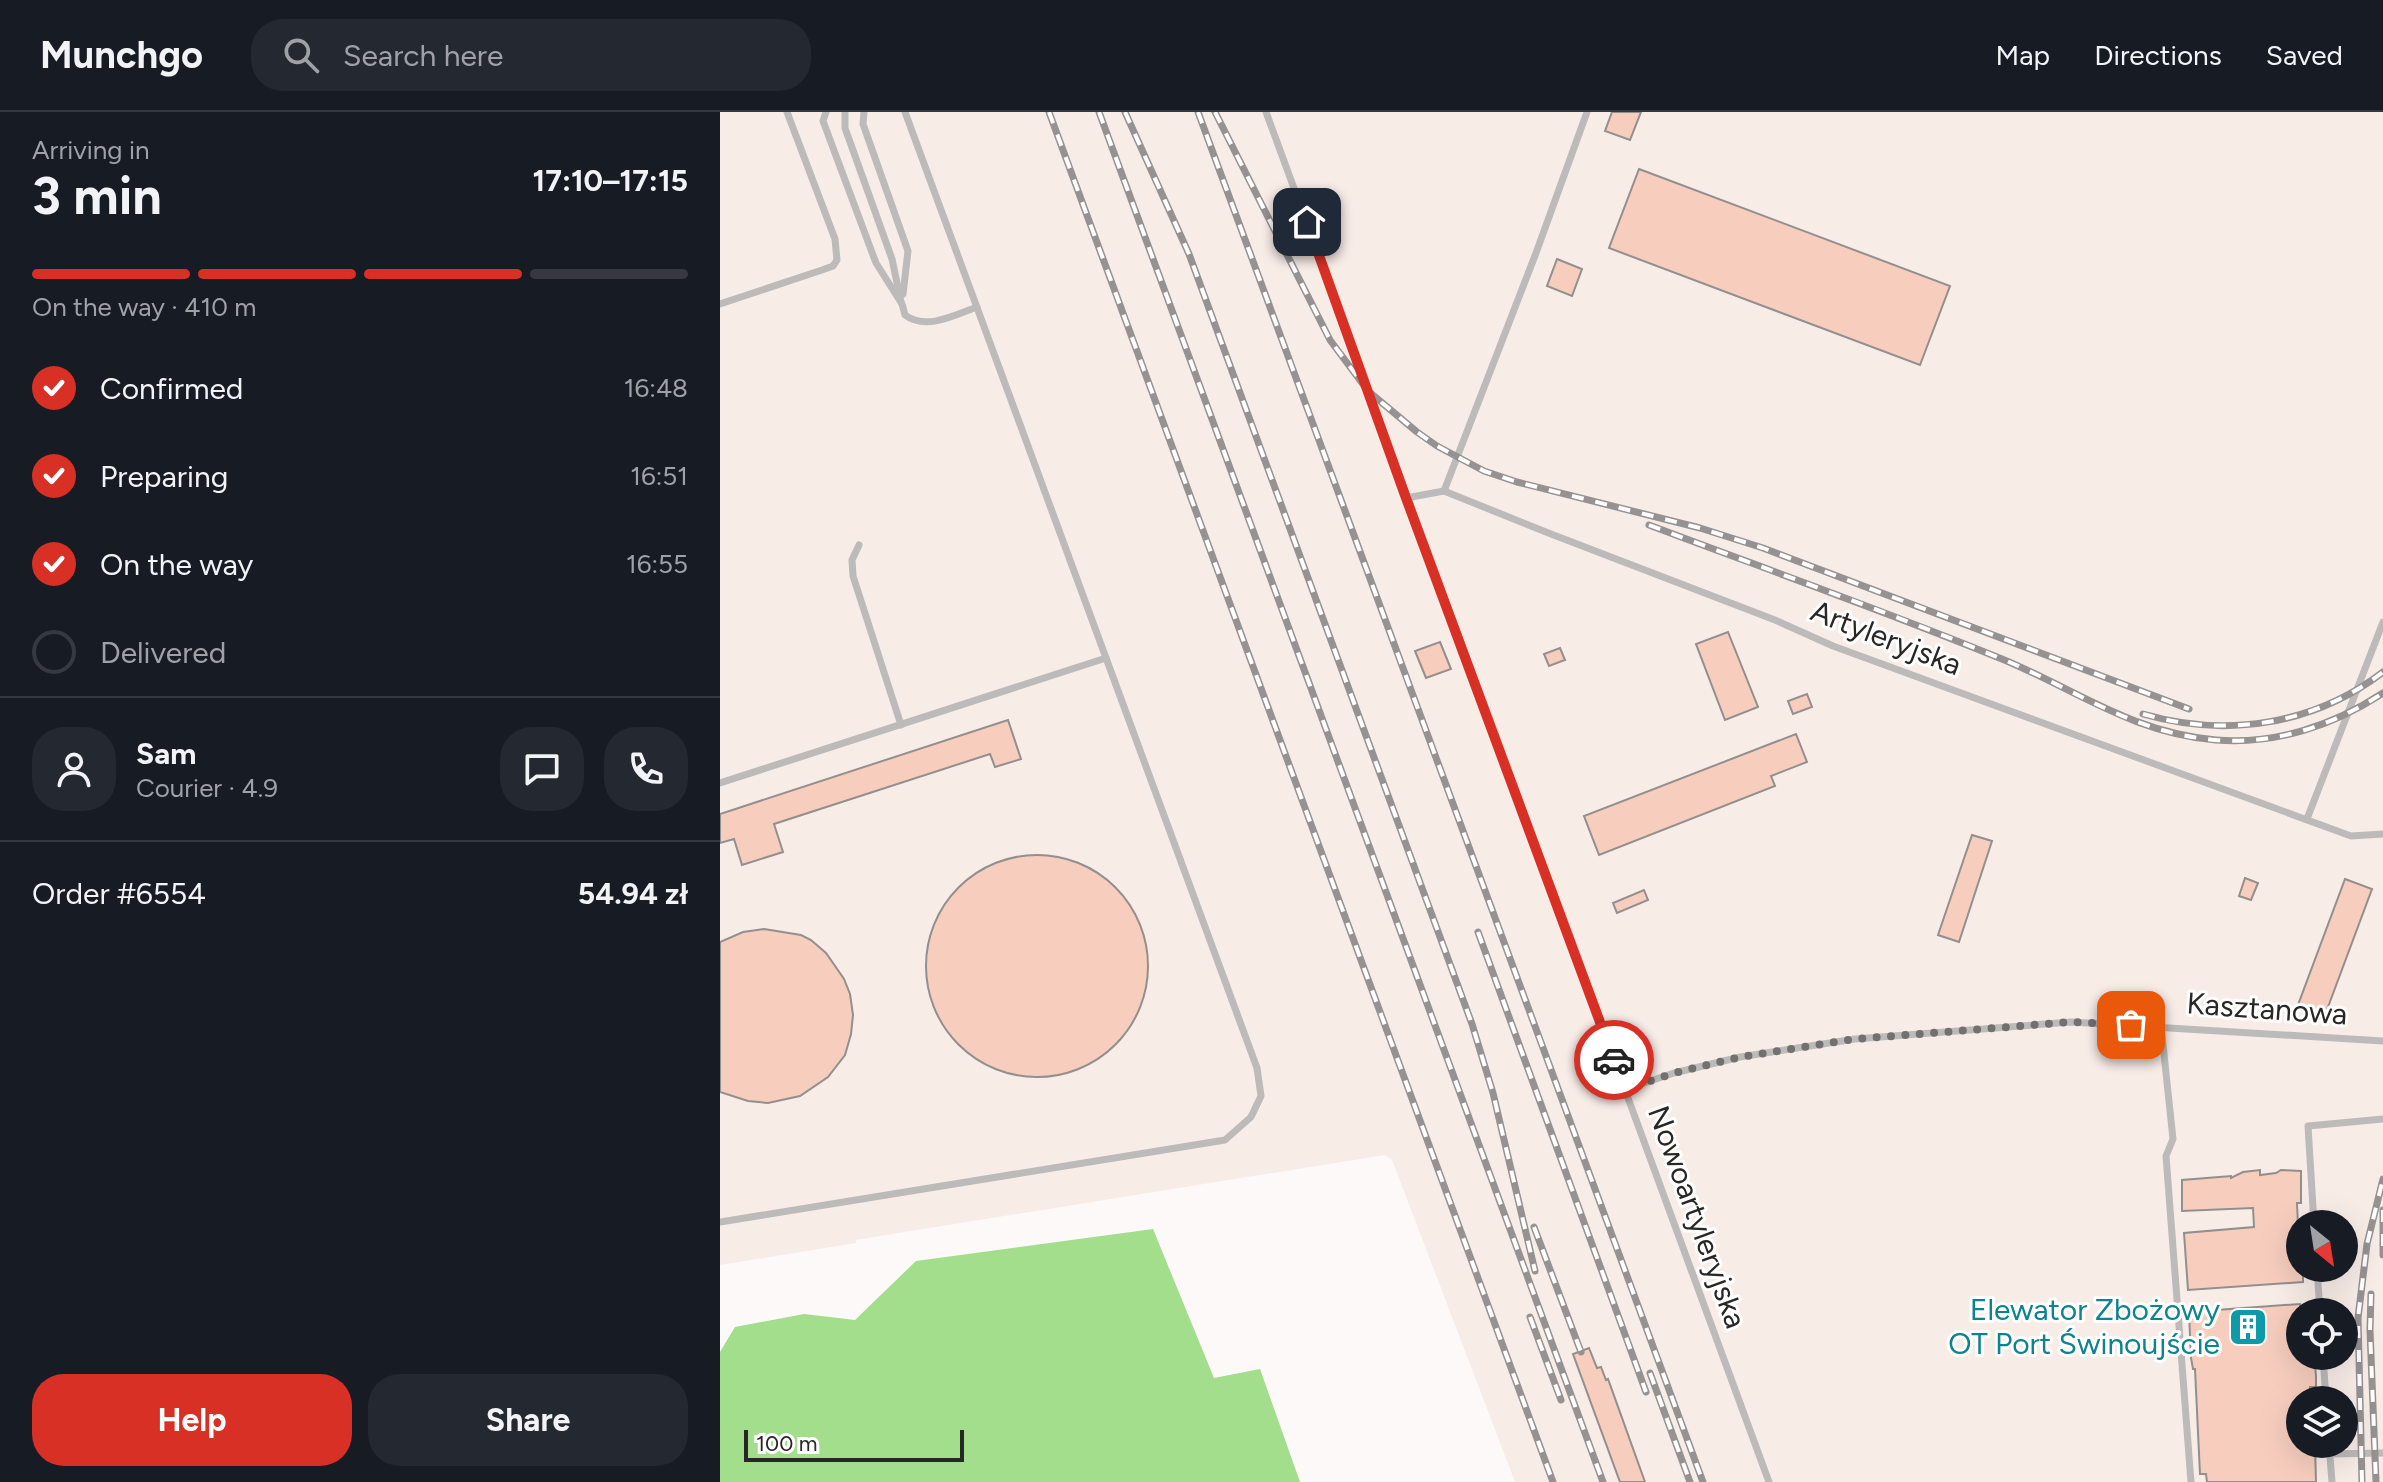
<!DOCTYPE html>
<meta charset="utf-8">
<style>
:root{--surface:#171b24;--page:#242831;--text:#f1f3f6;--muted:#9ea1a6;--line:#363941;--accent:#d93025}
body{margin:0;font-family:Figtree,sans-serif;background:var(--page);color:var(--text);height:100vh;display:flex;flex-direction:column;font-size:30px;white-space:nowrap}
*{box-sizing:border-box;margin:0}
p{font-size:26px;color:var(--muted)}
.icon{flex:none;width:44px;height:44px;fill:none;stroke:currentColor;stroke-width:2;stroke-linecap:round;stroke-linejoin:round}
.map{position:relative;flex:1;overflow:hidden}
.side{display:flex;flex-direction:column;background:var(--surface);width:720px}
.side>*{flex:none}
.needle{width:52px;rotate:150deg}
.buttons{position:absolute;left:1566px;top:1098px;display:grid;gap:16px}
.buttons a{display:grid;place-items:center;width:72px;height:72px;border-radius:50%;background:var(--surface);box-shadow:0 8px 32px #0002;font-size:40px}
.scale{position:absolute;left:24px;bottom:20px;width:220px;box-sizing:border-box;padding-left:8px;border:4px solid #282726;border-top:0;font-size:22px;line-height:28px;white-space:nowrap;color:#282726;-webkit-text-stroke:6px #fff;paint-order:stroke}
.pin{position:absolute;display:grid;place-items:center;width:68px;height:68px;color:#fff;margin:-34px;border-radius:16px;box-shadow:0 4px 12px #0006}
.courier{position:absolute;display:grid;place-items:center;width:80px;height:80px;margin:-40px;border:6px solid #d93025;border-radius:50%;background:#fff;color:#222;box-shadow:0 2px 10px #0007}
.headline em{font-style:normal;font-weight:700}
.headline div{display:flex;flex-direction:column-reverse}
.headline{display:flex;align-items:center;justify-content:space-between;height:136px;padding:0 32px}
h1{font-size:52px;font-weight:700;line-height:60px}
.bar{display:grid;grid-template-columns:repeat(4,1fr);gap:12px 8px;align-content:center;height:96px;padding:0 32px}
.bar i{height:10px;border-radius:6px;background:var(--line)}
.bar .active{background:var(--accent)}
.bar p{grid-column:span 4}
.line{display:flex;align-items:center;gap:20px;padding:0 32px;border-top:2px solid var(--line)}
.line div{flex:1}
.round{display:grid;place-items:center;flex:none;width:84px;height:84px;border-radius:32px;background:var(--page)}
ol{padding:0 32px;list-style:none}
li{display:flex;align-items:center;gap:24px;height:88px}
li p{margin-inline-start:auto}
li .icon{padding:8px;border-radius:50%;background:var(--accent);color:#fff;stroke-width:4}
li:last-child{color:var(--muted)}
li i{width:44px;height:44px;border:4px solid var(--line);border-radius:50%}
.cta{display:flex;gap:16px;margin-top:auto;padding:16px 32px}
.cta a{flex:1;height:92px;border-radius:32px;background:var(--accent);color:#fff;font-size:32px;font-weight:700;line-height:92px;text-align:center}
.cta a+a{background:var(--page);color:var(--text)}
header{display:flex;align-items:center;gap:48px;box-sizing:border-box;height:112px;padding:0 40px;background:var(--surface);border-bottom:2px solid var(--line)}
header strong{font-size:38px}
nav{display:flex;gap:44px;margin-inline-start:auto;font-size:28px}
.search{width:560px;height:72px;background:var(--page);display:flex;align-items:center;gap:20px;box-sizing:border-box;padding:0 28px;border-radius:32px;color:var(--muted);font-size:30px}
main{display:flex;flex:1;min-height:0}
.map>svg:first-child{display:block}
</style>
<header>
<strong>Munchgo</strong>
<div class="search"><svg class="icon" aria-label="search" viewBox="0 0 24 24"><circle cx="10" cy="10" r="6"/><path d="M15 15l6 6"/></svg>Search here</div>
<nav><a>Map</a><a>Directions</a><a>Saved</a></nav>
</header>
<main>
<section class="side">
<div class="headline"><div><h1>3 min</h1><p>Arriving in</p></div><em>17:10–17:15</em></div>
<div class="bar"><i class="active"></i><i class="active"></i><i class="active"></i><i></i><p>On the way · 410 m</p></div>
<ol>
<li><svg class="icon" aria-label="check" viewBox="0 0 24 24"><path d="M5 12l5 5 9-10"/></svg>Confirmed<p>16:48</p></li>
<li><svg class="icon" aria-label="check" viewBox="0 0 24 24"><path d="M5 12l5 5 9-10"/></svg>Preparing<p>16:51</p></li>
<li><svg class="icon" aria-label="check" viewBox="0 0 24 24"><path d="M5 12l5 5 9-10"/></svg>On the way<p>16:55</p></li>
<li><i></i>Delivered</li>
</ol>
<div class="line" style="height:144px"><a class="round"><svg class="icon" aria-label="person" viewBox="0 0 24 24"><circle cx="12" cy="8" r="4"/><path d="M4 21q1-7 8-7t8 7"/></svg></a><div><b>Sam</b><p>Courier · 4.9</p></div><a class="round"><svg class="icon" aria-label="chat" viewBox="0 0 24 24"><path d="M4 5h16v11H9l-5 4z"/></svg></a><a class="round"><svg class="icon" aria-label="phone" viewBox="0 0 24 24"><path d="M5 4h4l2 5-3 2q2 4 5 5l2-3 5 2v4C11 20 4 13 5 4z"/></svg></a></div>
<div class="line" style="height:104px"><div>Order #6554</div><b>54.94 zł</b></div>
<div class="cta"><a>Help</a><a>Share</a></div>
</section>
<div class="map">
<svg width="1663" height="1370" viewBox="0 0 1663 1370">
<rect width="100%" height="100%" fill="#fdf9f8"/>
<path fill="#f8ece7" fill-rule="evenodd" d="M0,0H1663V1370H795L672,1048L665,1043L172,1122L136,1128V1131L0,1153ZM1580,1112H1624V1156H1580ZM1580,1200H1624V1244H1580ZM1580,1288H1624V1332H1580Z"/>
<path fill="#a2de8b" d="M433,1117L494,1266L540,1257L580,1370H0V1240L15,1215L84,1202L135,1208L196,1149Z"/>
<g fill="#f7cebe" stroke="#928f8e" stroke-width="2">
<path d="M892,0H921L910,28L885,19Z"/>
<path d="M919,57L1230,174L1200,253L889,136Z"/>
<path d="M837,147L862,157L852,184L827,174Z"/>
<path d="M1008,520L1038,595L1005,608L976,532Z"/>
<path d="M720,530L731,557L706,566L695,539Z"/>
<path d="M840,536L845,548L829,554L824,542Z"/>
<path d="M1087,582L1092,595L1073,602L1068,589Z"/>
<path d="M288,608L301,647L275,655L270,642L54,712L63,740L22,753L14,727L0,731V702Z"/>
<path d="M1076,622L1087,650L1051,664L1055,674L879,743L864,704Z"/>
<path d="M1252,723L1272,729L1239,830L1218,823Z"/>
<circle cx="317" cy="854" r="111"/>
<path d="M1525,766L1538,771L1531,788L1519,784Z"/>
<path d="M1625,767L1652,777L1605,903L1578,893Z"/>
<path d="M924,778L928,788L897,801L893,791Z"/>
<path d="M44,817L81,823L91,828L106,841L124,867L130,882L133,903L131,922L125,943L108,965L80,984L48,991L28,989L0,980V830L23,820Z"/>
<path d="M1540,1058V1063L1556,1061L1561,1058L1581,1059V1091H1577L1580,1156H1583V1170L1468,1178L1464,1121L1534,1115L1533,1096L1462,1099V1068L1511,1064V1066L1523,1060Z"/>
<path d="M1580,1192V1244H1594L1596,1264V1275H1590V1288H1580V1332H1595L1596,1370H1487L1486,1362H1480L1475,1257H1473L1471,1246L1469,1200Z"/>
<path d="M869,1236L877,1256L881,1255L886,1268L888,1267L925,1370H900L853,1242Z"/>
</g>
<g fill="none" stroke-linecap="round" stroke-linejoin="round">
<g stroke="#bcbbba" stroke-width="7">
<path d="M106,0L103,9L156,151L182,192L185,203C206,219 235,203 257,195"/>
<path d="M125,0V16L172,147L181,190"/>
<path d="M144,0L143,12L188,139L183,182"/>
<path d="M546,0L1049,1370"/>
<path d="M0,192L102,158L113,154L117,148L115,127L67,0"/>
<path d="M724,379L816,141L867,0"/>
<path d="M686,386L724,379L831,422L1055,508L1113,534L1631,724L1663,722"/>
<path d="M139,433L132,448L133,464L181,613"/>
<path d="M0,671L386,546"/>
<path d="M1587,707L1663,510"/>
<path d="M1441,914L1453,1027L1446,1044L1471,1370"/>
<path d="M906,977L954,961L1020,945L1135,927L1351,910L1663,929"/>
<path d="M0,1110L505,1028L531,1005L541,984L537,956L185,0"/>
<path d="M1594,1112L1588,1014L1663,1007"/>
<path d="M1597,1156L1600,1200"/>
<path d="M1603,1244L1606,1288"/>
<path d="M1609,1332L1612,1370"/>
<path d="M1610,1342L1663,1341"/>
</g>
<defs>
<g id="rail">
<path d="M329,0L833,1370"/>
<path d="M379,0L883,1370"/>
<path d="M405,0L469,142L752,912L773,981L815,1159"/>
<path d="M478,0L983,1370"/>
<path d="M495,0L610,228L648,279L697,320L717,334L764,359L797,370L980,416L1043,436L1469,597"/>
<path d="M929,413C1046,457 1165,499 1282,547C1357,578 1412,621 1496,628C1556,633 1614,613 1663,581"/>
<path d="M1423,602C1506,626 1594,613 1663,560"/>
<path d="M758,820L926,1280"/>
<path d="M1663,1098V1143"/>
<path d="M814,1115L861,1240"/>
<path d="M1651,1182L1650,1218L1656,1370"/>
<path d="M810,1205L841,1288"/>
<path d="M930,1261L970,1370"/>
<path d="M1642,1370L1638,1206L1647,1132L1663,1067"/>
</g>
</defs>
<use href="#rail" stroke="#959291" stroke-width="7"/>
<use href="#rail" stroke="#fff" stroke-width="4" stroke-dasharray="12" stroke-linecap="butt"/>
</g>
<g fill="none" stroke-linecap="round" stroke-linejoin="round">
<path stroke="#737070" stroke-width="8" stroke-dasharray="0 14.4" d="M894,948L906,977L954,961L1020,945L1135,927L1351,910L1411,913"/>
<path stroke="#d93025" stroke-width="10" d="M587,110L686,386L894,948"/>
</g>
<defs>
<symbol id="building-square" viewBox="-11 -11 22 22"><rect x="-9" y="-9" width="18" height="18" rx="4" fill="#0f9aa8" stroke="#fff"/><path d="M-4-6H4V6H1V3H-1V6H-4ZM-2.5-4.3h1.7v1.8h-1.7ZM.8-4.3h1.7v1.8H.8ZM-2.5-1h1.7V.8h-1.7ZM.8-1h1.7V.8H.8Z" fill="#fff"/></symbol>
</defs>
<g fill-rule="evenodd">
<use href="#building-square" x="1506" y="1193" width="44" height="44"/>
</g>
<g text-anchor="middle" stroke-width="6" stroke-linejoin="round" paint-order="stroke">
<g font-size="30" fill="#282726" stroke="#fff">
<text transform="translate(1166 526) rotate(21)" y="10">Artyleryjska</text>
<text transform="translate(1547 897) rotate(4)" y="10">Kasztanowa</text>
<text transform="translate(977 1105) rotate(70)" y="10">Nowoartyleryjska</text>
</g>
<g font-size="30" fill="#0d838f" stroke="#fff" text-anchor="end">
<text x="1500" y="1208">Elewator Zbożowy<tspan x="1500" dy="34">OT Port Świnoujście</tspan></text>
</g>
</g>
</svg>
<div class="buttons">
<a><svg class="needle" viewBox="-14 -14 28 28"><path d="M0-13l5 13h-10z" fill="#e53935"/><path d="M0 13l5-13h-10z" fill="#9ea1a6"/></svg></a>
<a><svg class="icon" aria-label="locate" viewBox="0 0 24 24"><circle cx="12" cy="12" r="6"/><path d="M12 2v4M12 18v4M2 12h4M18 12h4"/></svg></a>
<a><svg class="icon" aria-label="layers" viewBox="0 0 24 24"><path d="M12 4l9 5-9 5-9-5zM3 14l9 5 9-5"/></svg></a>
</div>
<div class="scale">100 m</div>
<div class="pin" style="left:1411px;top:913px;background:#ea580c"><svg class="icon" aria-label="bag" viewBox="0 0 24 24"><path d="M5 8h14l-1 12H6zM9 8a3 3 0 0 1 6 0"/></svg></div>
<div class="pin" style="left:587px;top:110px;background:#1f2937"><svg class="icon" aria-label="home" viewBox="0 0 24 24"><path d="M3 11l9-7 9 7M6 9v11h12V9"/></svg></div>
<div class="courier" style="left:894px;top:948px"><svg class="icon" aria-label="car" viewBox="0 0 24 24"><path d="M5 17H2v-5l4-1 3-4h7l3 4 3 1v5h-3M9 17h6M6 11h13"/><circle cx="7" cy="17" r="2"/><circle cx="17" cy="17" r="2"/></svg></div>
</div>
</main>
